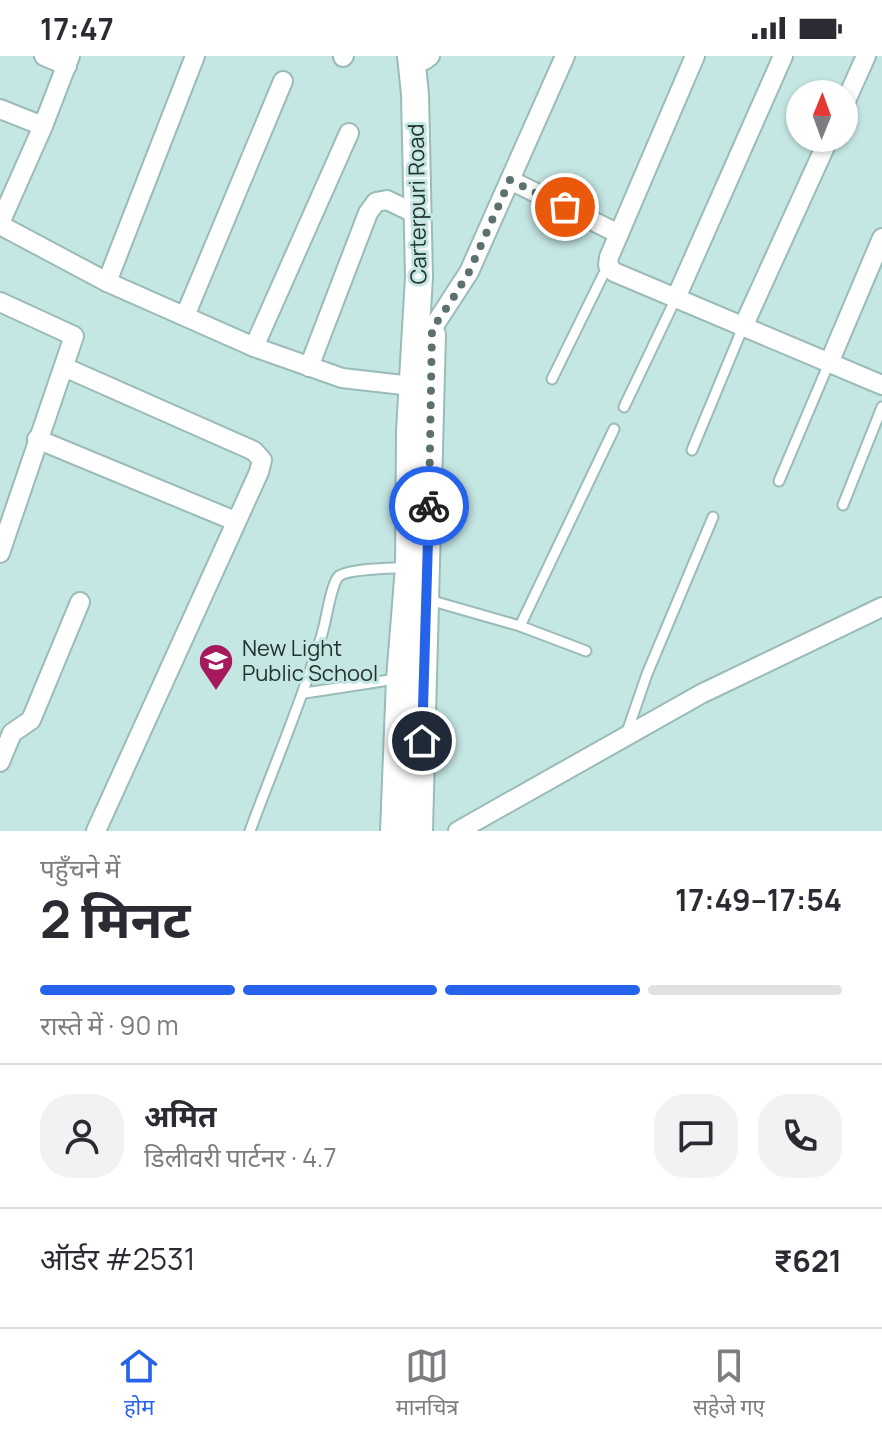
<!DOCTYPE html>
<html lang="hi">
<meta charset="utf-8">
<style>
:root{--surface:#fff;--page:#f2f2f3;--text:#2b2b33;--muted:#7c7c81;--line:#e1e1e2;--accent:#2563eb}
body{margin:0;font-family:Manrope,"Noto Sans Devanagari",sans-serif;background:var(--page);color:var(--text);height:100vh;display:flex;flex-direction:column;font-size:30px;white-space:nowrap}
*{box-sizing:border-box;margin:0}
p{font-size:26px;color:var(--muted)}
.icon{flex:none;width:44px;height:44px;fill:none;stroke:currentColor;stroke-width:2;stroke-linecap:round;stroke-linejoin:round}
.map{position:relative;height:775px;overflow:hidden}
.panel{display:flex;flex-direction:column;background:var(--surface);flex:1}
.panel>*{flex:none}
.needle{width:52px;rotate:1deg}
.controls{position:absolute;left:786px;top:24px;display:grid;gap:16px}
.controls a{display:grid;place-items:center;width:72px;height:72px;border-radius:50%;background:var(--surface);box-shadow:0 2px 6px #0004;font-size:40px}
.pin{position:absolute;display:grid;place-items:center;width:68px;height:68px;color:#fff;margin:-34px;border:4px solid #fff;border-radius:50%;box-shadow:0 2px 8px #0007}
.courier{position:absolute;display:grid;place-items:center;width:80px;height:80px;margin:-40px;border:6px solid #2563eb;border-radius:50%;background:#fff;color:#222;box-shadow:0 2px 10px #0007}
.overview em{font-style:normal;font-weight:700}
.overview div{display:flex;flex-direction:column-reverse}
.overview{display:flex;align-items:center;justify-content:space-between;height:136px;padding:0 40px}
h1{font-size:52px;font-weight:700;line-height:60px}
.bar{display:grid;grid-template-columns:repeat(4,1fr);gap:12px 8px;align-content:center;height:96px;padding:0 40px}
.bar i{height:10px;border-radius:6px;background:var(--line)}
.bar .current{background:var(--accent)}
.bar p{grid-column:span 4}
.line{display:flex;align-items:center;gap:20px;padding:0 40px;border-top:2px solid var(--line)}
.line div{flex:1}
.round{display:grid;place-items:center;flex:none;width:84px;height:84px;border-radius:32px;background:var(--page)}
.status{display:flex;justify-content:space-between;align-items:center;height:56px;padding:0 40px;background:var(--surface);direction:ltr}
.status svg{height:22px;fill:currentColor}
.dock{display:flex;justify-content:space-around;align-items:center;height:112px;border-top:2px solid var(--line);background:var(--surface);font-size:22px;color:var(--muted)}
.dock a{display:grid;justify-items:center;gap:4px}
.dock .current{color:var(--accent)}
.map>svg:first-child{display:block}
</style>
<div class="status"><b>17:47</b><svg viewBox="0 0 49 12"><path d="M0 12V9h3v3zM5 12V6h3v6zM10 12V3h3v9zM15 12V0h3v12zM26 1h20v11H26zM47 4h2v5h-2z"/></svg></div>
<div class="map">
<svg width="882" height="775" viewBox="0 0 882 775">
<rect width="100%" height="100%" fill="#c5e7e4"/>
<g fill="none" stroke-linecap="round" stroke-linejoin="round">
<defs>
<g id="service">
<path d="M552,323L608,209"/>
<path d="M624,351L676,242"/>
<path d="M692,394L743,271"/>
<path d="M779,425L829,307"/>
<path d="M843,449L882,351"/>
<path d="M429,544L520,570L586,595"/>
<path d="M520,570L614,373"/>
<path d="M305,637L396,623"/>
<path d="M627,676L647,618L713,461"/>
<path d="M250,775C274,709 302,646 322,578C326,566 331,527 339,520C350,512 391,513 406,511"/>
</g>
<g id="minor">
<path d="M44,0L67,10"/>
<path d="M695,0L609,201L608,209L614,216L882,329"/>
<path d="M343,1L344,0"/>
<path d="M425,4L430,0"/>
<path d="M844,49L866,0"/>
<path d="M0,53L43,70"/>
<path d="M510,124L619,178"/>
<path d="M0,167L43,70L70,0"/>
<path d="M0,169L107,226L254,291L342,322L412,330"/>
<path d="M107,226L195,0"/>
<path d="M676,242L783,0"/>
<path d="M0,246L74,280L0,497"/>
<path d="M185,260L283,25"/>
<path d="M743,271L829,82"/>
<path d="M432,273L469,216L565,0"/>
<path d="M254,291L349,77"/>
<path d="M829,307L882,182"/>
<path d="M64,311L254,395L262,404L259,416L96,775"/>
<path d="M309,311L368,157L376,146L387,144L418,159"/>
<path d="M37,383L235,465"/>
<path d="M0,706L12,677L31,664L80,546"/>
<path d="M458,775L701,638L882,551"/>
</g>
<g id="secondary">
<path d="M394,775L400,623L409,511L410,375L419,221L415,38L411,0"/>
<path d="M419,775L432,279"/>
</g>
</defs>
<use href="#service" stroke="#9abbb8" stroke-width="13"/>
<use href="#minor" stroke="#9abbb8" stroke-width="22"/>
<use href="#secondary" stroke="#9abbb8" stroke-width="30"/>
<use href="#service" stroke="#fff" stroke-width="9"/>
<use href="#minor" stroke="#fff" stroke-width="18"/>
<use href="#secondary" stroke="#fff" stroke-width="26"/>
</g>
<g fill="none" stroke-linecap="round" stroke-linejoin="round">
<path stroke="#5c716e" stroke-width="8" stroke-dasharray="0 14.4" d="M429,450L432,273L450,247L469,216L510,124L565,151"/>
<path stroke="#2563eb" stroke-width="10" d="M422,685L429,450"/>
</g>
<defs>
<symbol id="school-pin" viewBox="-11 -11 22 30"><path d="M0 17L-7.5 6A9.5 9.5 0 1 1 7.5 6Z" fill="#a61a5d" stroke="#c5e7e4"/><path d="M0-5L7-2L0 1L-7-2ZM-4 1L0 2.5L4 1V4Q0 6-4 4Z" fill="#fff"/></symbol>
</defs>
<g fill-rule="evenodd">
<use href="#school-pin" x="196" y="585" width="40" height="54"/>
</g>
<g text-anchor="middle" stroke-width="6" stroke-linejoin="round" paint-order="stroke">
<g font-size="22" fill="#23312f" stroke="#c5e7e4">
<text transform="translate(417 148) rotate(-91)" y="8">Carterpuri Road</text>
</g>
<g font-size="22" fill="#23312f" stroke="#c5e7e4" text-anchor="start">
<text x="242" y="600">New Light<tspan x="242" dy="25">Public School</tspan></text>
</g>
</g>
</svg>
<div class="controls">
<a><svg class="needle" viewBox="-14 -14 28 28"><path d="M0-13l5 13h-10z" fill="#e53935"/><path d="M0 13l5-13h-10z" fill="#7c7c81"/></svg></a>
</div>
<div class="pin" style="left:565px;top:151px;background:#ea580c"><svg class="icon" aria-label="bag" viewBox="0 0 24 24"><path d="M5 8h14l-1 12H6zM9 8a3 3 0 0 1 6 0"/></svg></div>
<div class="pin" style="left:422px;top:685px;background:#1f2937"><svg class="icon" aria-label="home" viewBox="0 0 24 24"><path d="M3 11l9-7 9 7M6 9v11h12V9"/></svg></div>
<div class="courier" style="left:429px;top:450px"><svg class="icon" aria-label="bike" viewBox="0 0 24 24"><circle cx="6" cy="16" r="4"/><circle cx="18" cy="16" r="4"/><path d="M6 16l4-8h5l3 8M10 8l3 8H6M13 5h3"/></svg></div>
</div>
<section class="panel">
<div class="overview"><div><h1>2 मिनट</h1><p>पहुँचने में</p></div><em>17:49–17:54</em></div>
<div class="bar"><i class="current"></i><i class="current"></i><i class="current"></i><i></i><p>रास्ते में · 90 m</p></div>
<div class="line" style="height:144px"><a class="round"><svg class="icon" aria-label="person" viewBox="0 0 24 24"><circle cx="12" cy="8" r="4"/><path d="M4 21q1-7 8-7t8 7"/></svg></a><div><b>अमित</b><p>डिलीवरी पार्टनर · 4.7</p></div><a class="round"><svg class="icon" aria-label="chat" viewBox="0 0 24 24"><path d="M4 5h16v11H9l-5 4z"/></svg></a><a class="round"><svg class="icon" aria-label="phone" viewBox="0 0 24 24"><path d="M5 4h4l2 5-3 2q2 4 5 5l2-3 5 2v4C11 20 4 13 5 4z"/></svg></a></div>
<div class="line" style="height:104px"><div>ऑर्डर #2531</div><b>₹621</b></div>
</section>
<nav class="dock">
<a class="current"><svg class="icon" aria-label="home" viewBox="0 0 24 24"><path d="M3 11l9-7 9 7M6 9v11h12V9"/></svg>होम</a>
<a><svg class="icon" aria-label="map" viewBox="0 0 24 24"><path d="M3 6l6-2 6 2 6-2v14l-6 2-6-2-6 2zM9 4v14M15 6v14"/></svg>मानचित्र</a>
<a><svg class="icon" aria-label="saved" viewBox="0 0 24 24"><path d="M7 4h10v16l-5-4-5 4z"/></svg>सहेजे गए</a>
</nav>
